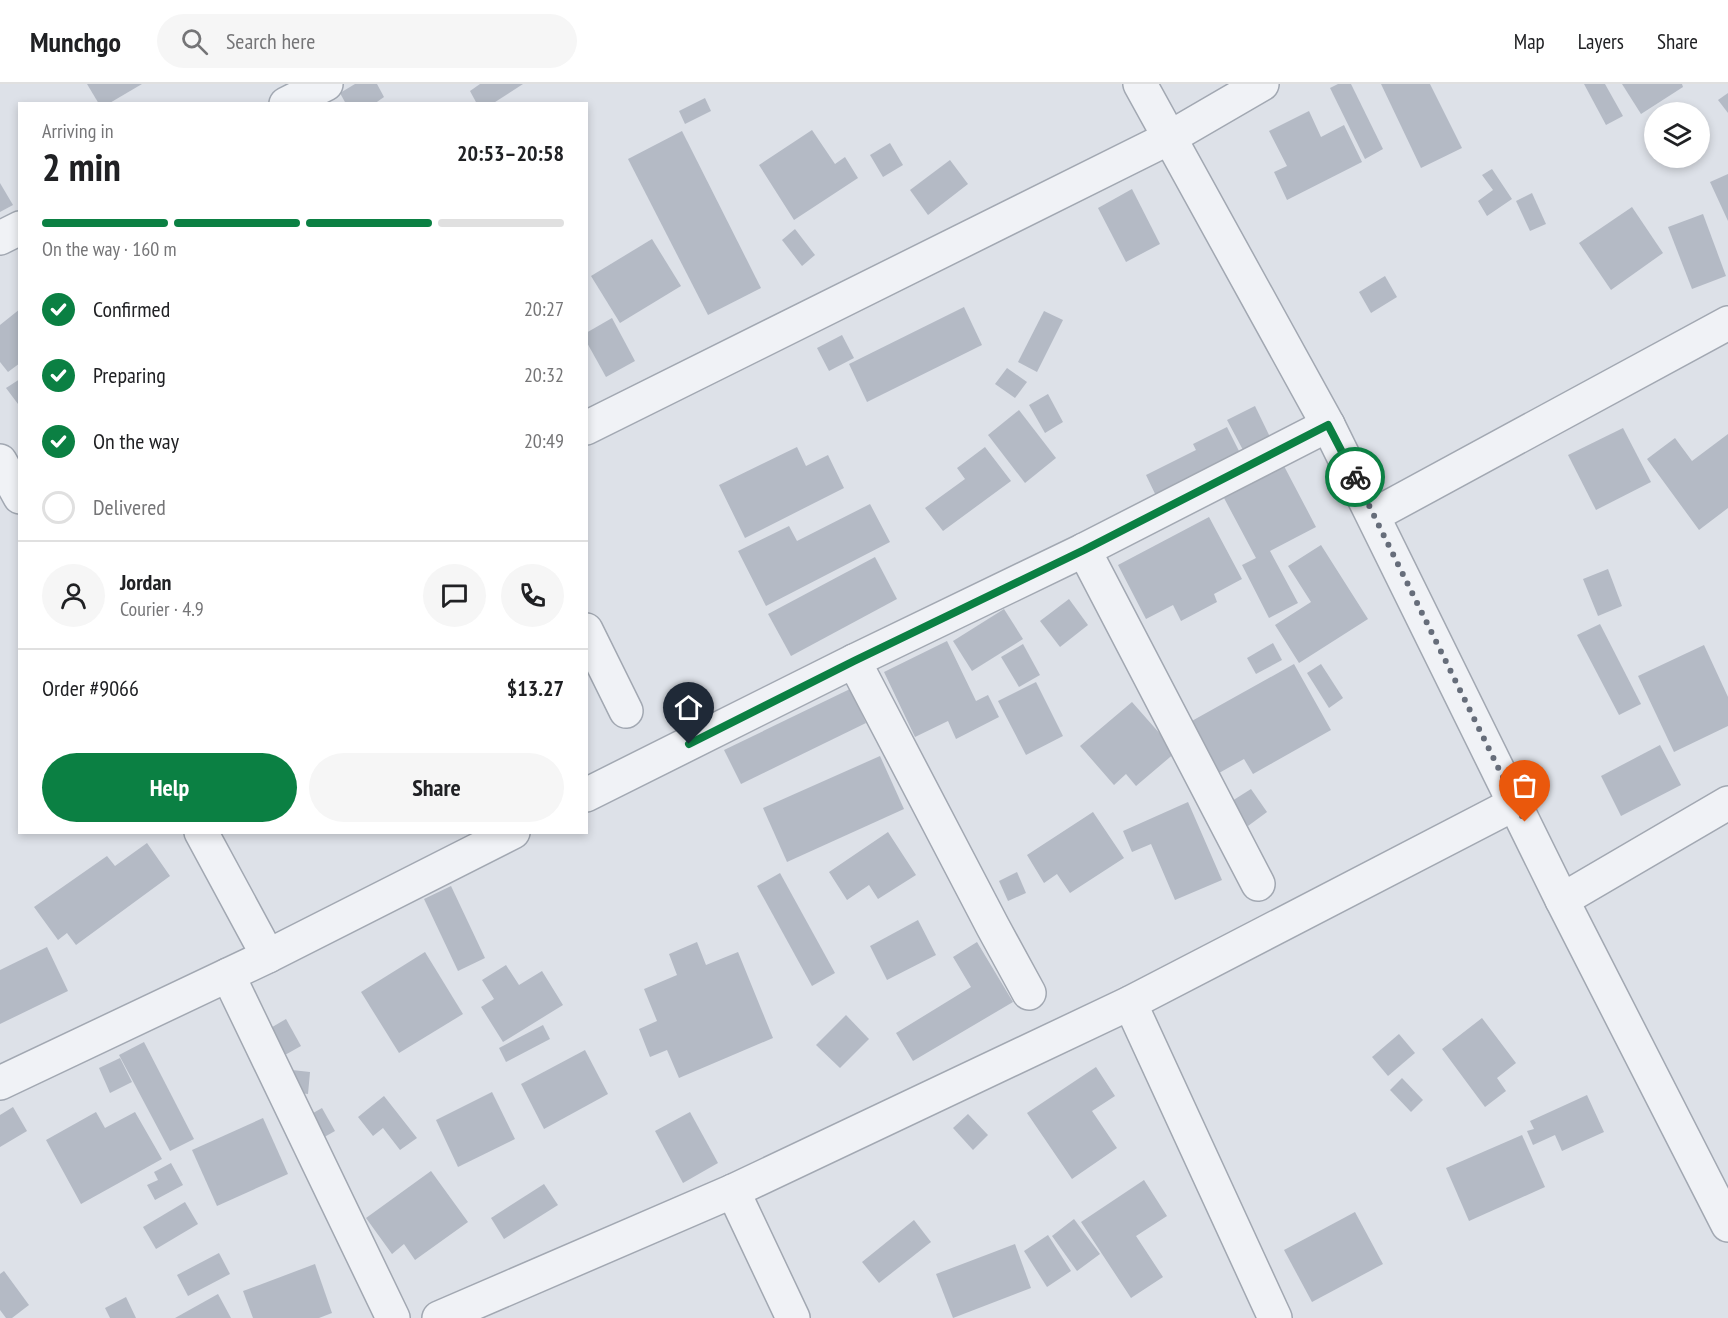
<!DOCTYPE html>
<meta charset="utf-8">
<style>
:root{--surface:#fff;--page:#f6f6f6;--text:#202124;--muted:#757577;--line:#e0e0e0;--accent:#0b8043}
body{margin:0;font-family:"PT Sans Narrow",sans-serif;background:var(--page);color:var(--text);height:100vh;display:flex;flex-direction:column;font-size:22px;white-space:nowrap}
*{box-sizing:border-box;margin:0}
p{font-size:20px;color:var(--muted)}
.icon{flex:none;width:33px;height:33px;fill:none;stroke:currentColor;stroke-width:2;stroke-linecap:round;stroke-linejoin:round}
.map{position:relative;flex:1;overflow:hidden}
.panel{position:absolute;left:18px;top:18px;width:570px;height:732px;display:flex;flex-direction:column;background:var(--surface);border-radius:0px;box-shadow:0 3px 9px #0003}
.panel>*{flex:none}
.fabs{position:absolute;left:1644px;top:18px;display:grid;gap:12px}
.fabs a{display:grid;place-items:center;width:66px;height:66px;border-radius:50%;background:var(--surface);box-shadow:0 3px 9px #0003;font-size:30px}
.pin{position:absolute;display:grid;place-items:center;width:51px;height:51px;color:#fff;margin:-62px -26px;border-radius:50% 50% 50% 0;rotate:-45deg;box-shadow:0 0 6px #0007}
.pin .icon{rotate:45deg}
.courier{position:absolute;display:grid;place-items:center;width:60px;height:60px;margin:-30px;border:4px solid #0b8043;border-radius:50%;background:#fff;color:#222;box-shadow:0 2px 8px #0007}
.head em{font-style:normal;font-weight:800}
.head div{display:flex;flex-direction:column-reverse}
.head{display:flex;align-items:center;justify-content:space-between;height:102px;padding:0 24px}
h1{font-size:39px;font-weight:800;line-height:45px}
.bar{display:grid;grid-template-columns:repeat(4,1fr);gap:9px 6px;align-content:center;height:72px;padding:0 24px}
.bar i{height:8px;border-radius:4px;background:var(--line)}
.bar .active{background:var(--accent)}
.bar p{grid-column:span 4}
.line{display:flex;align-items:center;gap:15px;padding:0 24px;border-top:2px solid var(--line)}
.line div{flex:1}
.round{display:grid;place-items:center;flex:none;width:63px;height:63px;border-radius:32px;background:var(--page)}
ol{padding:0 24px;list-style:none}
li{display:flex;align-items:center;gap:18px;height:66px}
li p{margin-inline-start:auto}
li .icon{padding:6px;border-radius:50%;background:var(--accent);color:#fff;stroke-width:4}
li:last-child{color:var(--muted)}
li i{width:33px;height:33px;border:3px solid var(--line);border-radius:50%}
.action{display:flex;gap:12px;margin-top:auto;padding:12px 24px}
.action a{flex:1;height:69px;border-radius:36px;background:var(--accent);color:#fff;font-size:24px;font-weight:800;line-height:69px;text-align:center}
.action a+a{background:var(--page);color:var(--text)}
header{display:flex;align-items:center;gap:36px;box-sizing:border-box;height:84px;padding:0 30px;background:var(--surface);border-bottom:2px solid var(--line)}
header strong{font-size:28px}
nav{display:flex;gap:33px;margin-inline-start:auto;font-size:21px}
.search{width:420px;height:54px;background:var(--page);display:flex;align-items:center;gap:15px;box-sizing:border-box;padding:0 21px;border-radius:33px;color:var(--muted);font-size:22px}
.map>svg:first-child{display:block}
</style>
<header>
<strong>Munchgo</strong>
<div class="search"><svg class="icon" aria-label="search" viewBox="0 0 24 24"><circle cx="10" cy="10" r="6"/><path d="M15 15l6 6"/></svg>Search here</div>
<nav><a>Map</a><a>Layers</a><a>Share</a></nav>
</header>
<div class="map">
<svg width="1728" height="1234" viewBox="0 0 1728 1234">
<rect width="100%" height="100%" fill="#dde1e8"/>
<g fill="#b4bac5">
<path d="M87,0H142L108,20H99Z"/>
<path d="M355,0H377L384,13L374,20H346L340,9Z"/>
<path d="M480,0H523L492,20H477L470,7Z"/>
<path d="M1338,0H1351L1383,65L1365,75L1330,4Z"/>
<path d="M1381,0H1430L1462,64L1421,84Z"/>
<path d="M1584,0H1605L1623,32L1606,41Z"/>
<path d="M1622,0H1682L1683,3L1641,30Z"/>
<path d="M1728,9V29L1718,16Z"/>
<path d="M705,14L711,27L685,40L679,27Z"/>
<path d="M1309,27L1321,53L1344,41L1362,78L1287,116L1274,88L1287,82L1269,47Z"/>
<path d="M812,46L835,80L845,73L858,94L794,136L759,81Z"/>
<path d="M682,47L761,204L708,231L628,75Z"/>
<path d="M890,59L903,81L883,93L870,71Z"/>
<path d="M950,76L968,100L928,131L910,106Z"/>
<path d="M1492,85L1512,115L1487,132L1478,117L1493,106L1482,91Z"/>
<path d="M1728,90V137L1710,98Z"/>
<path d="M0,99L13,121L0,128Z"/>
<path d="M1132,105L1160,160L1126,178L1098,124Z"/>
<path d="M1532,109L1546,140L1530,147L1516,117Z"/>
<path d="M1632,123L1663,169L1611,206L1579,159Z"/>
<path d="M1703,130L1726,192L1692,205L1668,143Z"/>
<path d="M795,145L815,171L802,182L782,156Z"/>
<path d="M652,155L681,202L620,239L591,192Z"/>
<path d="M1385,192L1397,213L1371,229L1359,208Z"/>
<path d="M964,223L982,261L867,318L849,280Z"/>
<path d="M20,225V279L8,288L0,278V241Z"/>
<path d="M1044,227L1063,236L1037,288L1018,278Z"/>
<path d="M612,234L635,277L606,293L586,257V249Z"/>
<path d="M842,251L854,274L829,287L817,264Z"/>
<path d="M1007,284L1027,298L1015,314L995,300Z"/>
<path d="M20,295V319L18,320L6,304Z"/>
<path d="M1048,310L1063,338L1045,349L1029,321Z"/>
<path d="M1255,322L1270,353L1243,366L1227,336Z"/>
<path d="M1019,326L1056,374L1025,399L988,351Z"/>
<path d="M1227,343L1242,373L1158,416L1146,391L1196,366L1193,360Z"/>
<path d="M1623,344L1651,398L1596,426L1568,371Z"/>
<path d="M1728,350V424L1699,446L1647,375L1675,354L1692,377Z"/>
<path d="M797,363L806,382L828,371L844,404L745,454L719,401Z"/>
<path d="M985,363L1011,397L943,447L925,424L965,395L957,384Z"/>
<path d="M1284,382L1316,443L1270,467L1298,519L1269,534L1242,481L1256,474L1224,414Z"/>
<path d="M870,420L890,458L766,522L738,467L789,442L797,457Z"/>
<path d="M1209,433L1242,495L1214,510L1217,518L1181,537L1173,521L1146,535L1118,481Z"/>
<path d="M1321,461L1368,535L1299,579L1275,541L1311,518L1288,482Z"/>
<path d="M875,473L897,515L791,572L768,530Z"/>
<path d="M1608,485L1622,522L1598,532L1583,495Z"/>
<path d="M1069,515L1088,541L1060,563L1040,537Z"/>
<path d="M1004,525L1023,555L972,587L953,557Z"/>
<path d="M1600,540L1641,620L1619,631L1577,551Z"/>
<path d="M947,557L976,617L988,611L999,633L956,655L948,637L915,653L884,588Z"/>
<path d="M1273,559L1282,576L1256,590L1247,574Z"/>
<path d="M1023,560L1040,591L1019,603L1001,573Z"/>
<path d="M1704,561L1728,613V642L1674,668L1638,592Z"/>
<path d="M1294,580L1331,646L1253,690L1244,675L1219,689L1190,638Z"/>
<path d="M1321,580L1343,614L1329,624L1307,589Z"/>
<path d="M1036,598L1063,652L1026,671L998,617Z"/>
<path d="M850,605L866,639L741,700L724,666Z"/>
<path d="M1132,618L1176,668L1136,702L1126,690L1114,701L1080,662Z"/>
<path d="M1660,661L1681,701L1621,732L1601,692Z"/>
<path d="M880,672L904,725L787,778L763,724Z"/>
<path d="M1251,705L1267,728L1248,742L1232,717Z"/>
<path d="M1188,718L1222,796L1175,816L1151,760L1132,768L1123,747Z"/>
<path d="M1093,728L1124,774L1070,809L1057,790L1044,799L1027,771Z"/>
<path d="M888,748L916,791L878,815L869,801L847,816L829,788Z"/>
<path d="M147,759L170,792L76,861L67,849L58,856L34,823L107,772L115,782Z"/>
<path d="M1017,788L1026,809L1008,817L999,797Z"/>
<path d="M780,789L835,889L812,902L757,802Z"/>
<path d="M451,802L485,874L458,887L424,815Z"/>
<path d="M918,836L936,871L887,896L870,862Z"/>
<path d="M697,858L706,881L738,868L773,954L679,994L667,966L650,973L639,945L657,937L644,905L677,891L669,870Z"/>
<path d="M977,858L1013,918L913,977L896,949L971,903L953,873Z"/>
<path d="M47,863L68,907L0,940V886Z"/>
<path d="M425,868L463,930L399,969L361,908Z"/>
<path d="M506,881L519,901L542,887L563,921L503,958L481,923L494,915L482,896Z"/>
<path d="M846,931L869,955L840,984L816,961Z"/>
<path d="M1482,934L1516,979L1497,994L1506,1007L1485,1023L1442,965Z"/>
<path d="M286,935L301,962L276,976L262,949Z"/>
<path d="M543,941L550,955L506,978L499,964Z"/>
<path d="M1399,950L1415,969L1388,992L1372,973Z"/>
<path d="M144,958L194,1055L170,1067L119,971Z"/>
<path d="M585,966L608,1010L544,1045L521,1000Z"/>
<path d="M120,974L132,998L110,1009L99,984Z"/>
<path d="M1096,983L1115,1012L1092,1027L1117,1064L1072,1095L1027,1029Z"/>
<path d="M292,986L310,988L308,1010L290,1008Z"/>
<path d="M1402,994L1423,1016L1411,1028L1390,1006Z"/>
<path d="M492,1008L515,1055L458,1083L436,1036Z"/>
<path d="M1587,1011L1604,1048L1562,1067L1555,1051L1533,1061L1527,1047L1534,1045L1530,1037Z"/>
<path d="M384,1012L417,1054L400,1066L383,1044L373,1052L358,1033Z"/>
<path d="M13,1023L27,1047L0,1063V1031Z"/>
<path d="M322,1024L335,1047L319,1056L306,1033Z"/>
<path d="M96,1028L105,1044L135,1028L162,1075L81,1120L46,1056Z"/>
<path d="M690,1028L718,1079L683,1099L655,1047Z"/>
<path d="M968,1030L988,1051L973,1066L953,1044Z"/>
<path d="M263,1034L288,1090L217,1122L192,1066Z"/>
<path d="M1522,1051L1545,1103L1469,1137L1446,1084Z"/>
<path d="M171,1079L183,1101L155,1116L147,1101L158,1096L154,1088Z"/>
<path d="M431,1087L468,1138L415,1176L404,1160L392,1170L366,1134Z"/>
<path d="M1144,1096L1167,1132L1136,1152L1163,1193L1131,1214L1081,1138Z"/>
<path d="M544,1100L558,1121L504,1155L491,1134Z"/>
<path d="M185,1118L198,1140L156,1165L143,1143Z"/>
<path d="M1355,1128L1383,1180L1312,1218L1284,1166Z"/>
<path d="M1074,1135L1100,1170L1077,1187L1052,1152Z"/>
<path d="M914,1136L931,1158L879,1199L862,1178Z"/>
<path d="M1048,1151L1071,1187L1047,1203L1024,1167Z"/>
<path d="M1015,1160L1031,1204L953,1234L936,1190Z"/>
<path d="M219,1169L230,1190L188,1212L177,1191Z"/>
<path d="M315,1180L332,1229L319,1234H253L243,1207Z"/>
<path d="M4,1187L29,1221L12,1234H6L0,1226V1190Z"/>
<path d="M218,1210L231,1234H175Z"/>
<path d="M126,1213L136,1234H110L105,1224Z"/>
</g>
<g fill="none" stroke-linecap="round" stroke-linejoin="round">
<defs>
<g id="street">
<path d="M1140,0L1328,341L1562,816L1728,1141"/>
<path d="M286,20L326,0"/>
<path d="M0,154L20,144"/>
<path d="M586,344L1169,54L1262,0"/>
<path d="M0,377L20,413"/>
<path d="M1374,431L1728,239"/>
<path d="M1084,466L1258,800"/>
<path d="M586,546L626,627"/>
<path d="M854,577L993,843L1029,909"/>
<path d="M586,711L854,577L1084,466L1328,341"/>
<path d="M201,748L268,872"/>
<path d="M1562,816L1728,719"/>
<path d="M228,891L393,1234"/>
<path d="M1130,919L1275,1234"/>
<path d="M0,999L268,872L513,748"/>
<path d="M733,1107L793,1234"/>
<path d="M439,1234L733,1107L1130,919L1516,719"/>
</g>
</defs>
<use href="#street" stroke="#a2a8b2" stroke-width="36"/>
<use href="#street" stroke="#f0f2f6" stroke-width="33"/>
</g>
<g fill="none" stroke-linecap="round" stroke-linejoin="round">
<path stroke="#666d7a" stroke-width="6" stroke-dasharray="0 10.8" d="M1355,393L1525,738"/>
<path stroke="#0b8043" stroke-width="8" d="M689,660L854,577L1084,466L1328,341L1355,393"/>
</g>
</svg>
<div class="fabs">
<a><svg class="icon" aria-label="layers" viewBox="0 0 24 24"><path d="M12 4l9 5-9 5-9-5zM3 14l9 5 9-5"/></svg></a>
</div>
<div class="pin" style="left:1525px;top:738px;background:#ea580c"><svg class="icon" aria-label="bag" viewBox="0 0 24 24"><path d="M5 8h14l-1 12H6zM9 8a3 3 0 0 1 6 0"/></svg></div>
<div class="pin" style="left:689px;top:660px;background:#1f2937"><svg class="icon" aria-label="home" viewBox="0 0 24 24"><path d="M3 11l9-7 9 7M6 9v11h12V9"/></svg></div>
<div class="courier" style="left:1355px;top:393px"><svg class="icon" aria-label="bike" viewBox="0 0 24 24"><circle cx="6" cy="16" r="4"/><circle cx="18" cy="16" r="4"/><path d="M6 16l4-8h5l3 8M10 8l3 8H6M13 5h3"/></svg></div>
<section class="panel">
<div class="head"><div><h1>2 min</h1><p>Arriving in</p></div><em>20:53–20:58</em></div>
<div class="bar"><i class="active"></i><i class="active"></i><i class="active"></i><i></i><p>On the way · 160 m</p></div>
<ol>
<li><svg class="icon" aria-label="check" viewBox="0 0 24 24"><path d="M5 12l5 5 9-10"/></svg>Confirmed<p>20:27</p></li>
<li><svg class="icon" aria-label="check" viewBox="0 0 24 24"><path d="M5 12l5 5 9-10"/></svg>Preparing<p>20:32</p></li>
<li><svg class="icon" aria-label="check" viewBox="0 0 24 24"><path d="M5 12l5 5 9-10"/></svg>On the way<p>20:49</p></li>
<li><i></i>Delivered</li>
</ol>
<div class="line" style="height:108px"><a class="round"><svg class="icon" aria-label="person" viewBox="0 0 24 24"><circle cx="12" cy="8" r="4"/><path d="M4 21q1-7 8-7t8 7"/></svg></a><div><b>Jordan</b><p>Courier · 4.9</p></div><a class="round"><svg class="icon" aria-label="chat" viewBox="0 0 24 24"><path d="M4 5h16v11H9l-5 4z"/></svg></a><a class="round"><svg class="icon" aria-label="phone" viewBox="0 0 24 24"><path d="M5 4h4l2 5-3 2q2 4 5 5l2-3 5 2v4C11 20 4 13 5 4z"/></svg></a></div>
<div class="line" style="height:78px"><div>Order #9066</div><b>$13.27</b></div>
<div class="action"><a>Help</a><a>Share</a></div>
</section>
</div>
